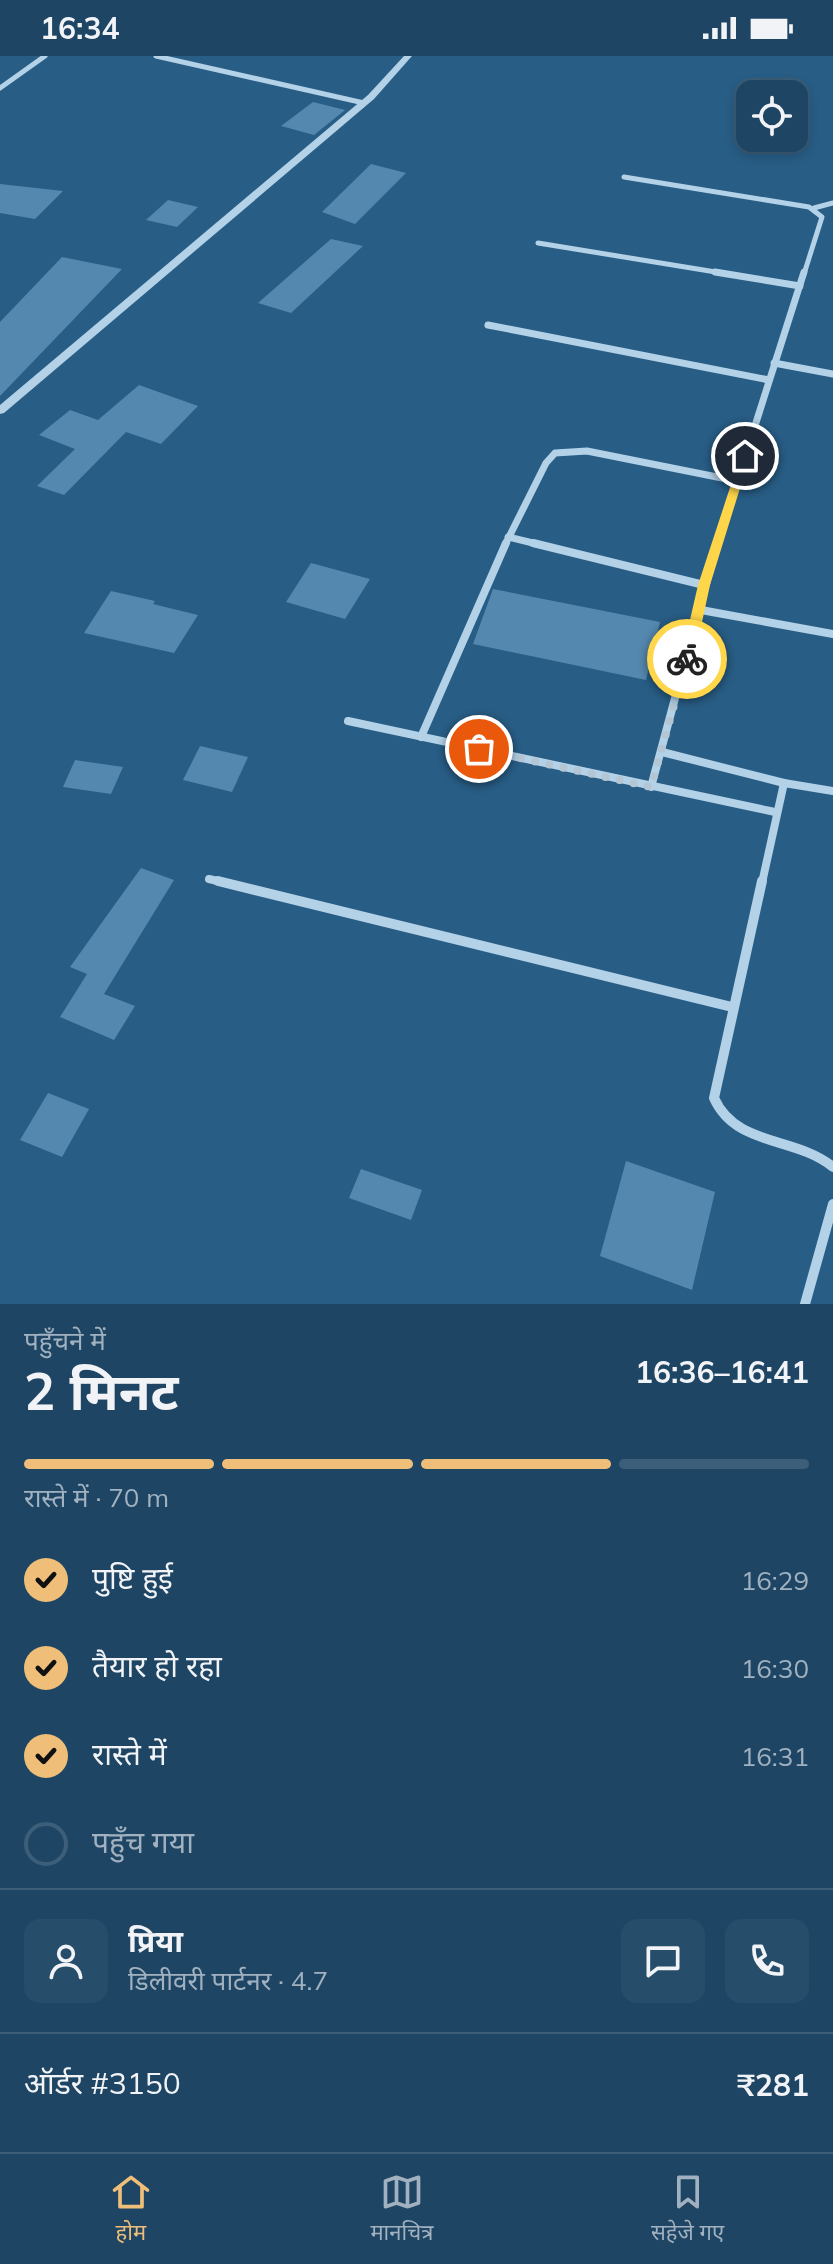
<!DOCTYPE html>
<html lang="hi">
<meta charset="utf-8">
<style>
:root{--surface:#1e4664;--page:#264d6a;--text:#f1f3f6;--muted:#a1b1bf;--line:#3c5e78;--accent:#efbe79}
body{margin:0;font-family:Mulish,"Noto Sans Devanagari",sans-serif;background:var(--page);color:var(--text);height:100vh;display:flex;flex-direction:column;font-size:30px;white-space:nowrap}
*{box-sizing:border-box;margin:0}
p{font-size:26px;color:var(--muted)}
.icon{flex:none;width:44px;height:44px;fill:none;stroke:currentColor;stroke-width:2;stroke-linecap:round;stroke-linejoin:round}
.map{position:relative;height:1248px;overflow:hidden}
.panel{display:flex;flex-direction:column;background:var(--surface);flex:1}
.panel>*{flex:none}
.controls{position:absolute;left:736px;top:24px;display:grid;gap:16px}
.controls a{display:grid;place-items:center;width:72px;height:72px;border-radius:16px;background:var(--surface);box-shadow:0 4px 12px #0003,0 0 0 2px var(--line);font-size:40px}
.pin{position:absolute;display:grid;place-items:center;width:68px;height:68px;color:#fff;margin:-34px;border:4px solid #fff;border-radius:50%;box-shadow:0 2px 8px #0007}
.courier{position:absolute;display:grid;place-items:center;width:80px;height:80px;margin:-40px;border:6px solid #ffd54a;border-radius:50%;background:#fff;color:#222;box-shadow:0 2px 10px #0007}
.summary em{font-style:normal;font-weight:700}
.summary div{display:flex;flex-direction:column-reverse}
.summary{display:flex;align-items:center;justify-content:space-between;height:136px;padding:0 24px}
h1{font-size:52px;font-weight:700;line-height:60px}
.bar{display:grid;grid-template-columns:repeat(4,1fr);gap:12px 8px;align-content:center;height:96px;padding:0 24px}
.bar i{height:10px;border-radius:6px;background:var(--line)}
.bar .active{background:var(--accent)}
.bar p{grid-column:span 4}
.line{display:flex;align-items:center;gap:20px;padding:0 24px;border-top:2px solid var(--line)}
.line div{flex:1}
.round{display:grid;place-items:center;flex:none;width:84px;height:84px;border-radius:16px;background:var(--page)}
ol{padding:0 24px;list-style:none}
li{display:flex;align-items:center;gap:24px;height:88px}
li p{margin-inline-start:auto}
li .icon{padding:8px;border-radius:50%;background:var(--accent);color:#111;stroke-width:4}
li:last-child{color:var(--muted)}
li i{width:44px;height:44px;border:4px solid var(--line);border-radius:50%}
.status{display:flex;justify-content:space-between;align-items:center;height:56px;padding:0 40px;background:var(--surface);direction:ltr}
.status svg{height:22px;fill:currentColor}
.tab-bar{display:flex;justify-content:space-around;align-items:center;height:112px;border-top:2px solid var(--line);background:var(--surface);font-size:22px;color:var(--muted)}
.tab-bar a{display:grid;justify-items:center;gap:4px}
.tab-bar .active{color:var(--accent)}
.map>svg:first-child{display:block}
</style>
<div class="status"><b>16:34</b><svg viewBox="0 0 49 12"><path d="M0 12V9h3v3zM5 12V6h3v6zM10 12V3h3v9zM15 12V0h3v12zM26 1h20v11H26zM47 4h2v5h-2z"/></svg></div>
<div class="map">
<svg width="833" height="1248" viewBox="0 0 833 1248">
<rect width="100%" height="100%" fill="#285d85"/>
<g fill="#5588af">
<path d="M313,46L345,54L314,79L281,70Z"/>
<path d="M371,108L406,117L355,168L322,156Z"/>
<path d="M0,128L63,135L35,163L0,157Z"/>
<path d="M168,144L198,151L177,171L146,164Z"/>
<path d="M331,183L363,190L291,257L258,247Z"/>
<path d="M62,201L122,213L0,340V266Z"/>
<path d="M139,329L198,350L161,388L126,376L64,439L37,430L75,393L39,379L70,354L98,364Z"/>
<path d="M311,507L370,523L345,563L286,546Z"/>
<path d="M493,533L660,566L646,624L473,588Z"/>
<path d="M111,535L155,545L153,548L198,559L174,597L84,577Z"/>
<path d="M200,690L248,701L232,736L183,724Z"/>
<path d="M75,704L123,711L111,738L63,731Z"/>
<path d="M141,812L174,824L104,938L135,950L114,984L60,961L87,918L70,911Z"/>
<path d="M48,1037L89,1053L62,1101L20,1084Z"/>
<path d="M626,1105L715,1136L692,1234L600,1200Z"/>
<path d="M361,1113L422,1134L411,1164L349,1142Z"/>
</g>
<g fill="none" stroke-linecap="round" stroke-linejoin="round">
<g stroke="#b3d1e7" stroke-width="5">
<path d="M156,0L364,47"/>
<path d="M0,32L45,0"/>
<path d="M624,121L809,151L822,161L804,218"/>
<path d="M814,152L833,147"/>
<path d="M538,187L728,218"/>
</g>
<g stroke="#b3d1e7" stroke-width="7">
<path d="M715,216L800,230"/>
<path d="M488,269L769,324"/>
<path d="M774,307L833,318"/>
<path d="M508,481L541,489"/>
<path d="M505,489L546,407L555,397L587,395L737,425"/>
<path d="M717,489L804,216"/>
</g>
<g stroke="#b3d1e7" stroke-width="8">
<path d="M533,487L704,529"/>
<path d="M701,554L833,578"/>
<path d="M348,665L775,756"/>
<path d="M421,681L506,487"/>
<path d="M662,696L784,727L833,735"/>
<path d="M651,731L717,487"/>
<path d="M209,823L226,827"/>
<path d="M762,827L784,727"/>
</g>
<g stroke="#b3d1e7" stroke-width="10">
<path d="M218,825L732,951"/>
<path d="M762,825L714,1042C736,1091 795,1080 833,1111"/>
<path d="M805,1248L833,1148"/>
</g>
<path fill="#b3d1e7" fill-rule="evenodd" d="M404,0H412L374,43L4,357L0,358V349L368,39Z"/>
</g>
<path fill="#ffd54a" d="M741,398L750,400L710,529L694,603L687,608L681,603L698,529Z"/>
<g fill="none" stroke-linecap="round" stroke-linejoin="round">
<path stroke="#b4c6d4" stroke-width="8" stroke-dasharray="0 14.4" d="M479,693L651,731L687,603"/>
</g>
</svg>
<div class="controls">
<a><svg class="icon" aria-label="locate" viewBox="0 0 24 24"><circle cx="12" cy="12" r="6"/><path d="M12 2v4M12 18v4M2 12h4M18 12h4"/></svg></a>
</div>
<div class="pin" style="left:479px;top:693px;background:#ea580c"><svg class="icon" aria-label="bag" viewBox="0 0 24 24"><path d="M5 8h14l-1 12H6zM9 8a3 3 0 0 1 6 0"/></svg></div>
<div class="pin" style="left:745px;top:400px;background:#1f2937"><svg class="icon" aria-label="home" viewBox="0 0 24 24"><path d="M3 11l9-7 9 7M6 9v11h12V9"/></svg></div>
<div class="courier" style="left:687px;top:603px"><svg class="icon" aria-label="bike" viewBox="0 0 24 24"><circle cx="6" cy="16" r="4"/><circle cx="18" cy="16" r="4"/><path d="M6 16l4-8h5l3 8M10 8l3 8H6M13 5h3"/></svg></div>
</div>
<section class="panel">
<div class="summary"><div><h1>2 मिनट</h1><p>पहुँचने में</p></div><em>16:36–16:41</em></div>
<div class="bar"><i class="active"></i><i class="active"></i><i class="active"></i><i></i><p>रास्ते में · 70 m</p></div>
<ol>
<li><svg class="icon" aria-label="check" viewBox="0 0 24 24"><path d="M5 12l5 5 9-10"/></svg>पुष्टि हुई<p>16:29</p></li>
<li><svg class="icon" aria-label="check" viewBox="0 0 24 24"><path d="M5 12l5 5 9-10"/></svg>तैयार हो रहा<p>16:30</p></li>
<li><svg class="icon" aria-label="check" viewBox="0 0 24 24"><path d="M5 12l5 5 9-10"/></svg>रास्ते में<p>16:31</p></li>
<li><i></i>पहुँच गया</li>
</ol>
<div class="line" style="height:144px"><a class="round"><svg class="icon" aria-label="person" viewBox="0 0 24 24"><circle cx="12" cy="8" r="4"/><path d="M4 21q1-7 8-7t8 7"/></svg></a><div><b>प्रिया</b><p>डिलीवरी पार्टनर · 4.7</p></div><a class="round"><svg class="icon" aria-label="chat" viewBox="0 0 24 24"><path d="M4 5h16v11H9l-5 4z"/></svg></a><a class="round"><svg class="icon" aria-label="phone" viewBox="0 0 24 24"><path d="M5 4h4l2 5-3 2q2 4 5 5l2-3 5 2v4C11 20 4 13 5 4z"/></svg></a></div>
<div class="line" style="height:104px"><div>ऑर्डर #3150</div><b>₹281</b></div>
</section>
<nav class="tab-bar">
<a class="active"><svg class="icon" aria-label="home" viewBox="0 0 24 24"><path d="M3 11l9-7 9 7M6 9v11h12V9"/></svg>होम</a>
<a><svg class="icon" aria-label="map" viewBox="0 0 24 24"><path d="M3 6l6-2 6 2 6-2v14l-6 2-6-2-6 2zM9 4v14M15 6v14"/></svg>मानचित्र</a>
<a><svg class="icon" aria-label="saved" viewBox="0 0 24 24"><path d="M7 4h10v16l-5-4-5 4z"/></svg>सहेजे गए</a>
</nav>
